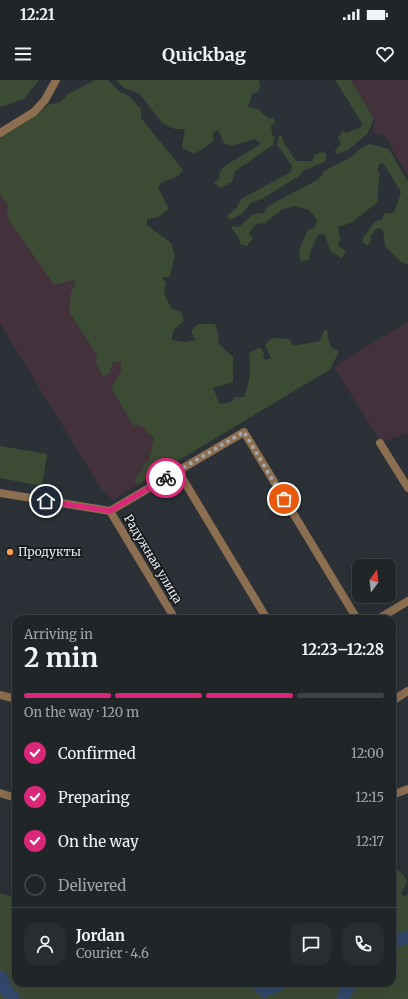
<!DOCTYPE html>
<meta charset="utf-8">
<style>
:root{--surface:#202528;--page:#282d30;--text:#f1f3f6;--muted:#a2a5a8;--line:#3d4245;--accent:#db2777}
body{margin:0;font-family:Merriweather,serif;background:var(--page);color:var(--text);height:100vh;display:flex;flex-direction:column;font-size:15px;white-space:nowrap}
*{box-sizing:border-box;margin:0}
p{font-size:13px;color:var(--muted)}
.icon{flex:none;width:22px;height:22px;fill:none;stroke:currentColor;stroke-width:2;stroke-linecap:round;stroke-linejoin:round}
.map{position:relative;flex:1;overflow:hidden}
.details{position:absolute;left:12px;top:535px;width:384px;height:372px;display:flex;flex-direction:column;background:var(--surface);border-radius:12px;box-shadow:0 4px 16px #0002,0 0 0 1px var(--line)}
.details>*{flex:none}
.needle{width:26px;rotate:15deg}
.controls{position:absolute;left:352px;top:479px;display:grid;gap:8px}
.controls a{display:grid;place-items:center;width:44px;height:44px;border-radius:8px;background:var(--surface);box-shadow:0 4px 16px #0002,0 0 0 1px var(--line);font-size:20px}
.pin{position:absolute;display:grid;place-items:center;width:34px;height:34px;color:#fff;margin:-17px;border:2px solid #fff;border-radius:50%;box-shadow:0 1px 4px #0007}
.courier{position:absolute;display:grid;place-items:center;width:40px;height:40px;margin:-20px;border:3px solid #db2777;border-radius:50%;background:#fff;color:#222;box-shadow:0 1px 5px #0007}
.overview em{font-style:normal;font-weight:700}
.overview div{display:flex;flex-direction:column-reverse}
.overview{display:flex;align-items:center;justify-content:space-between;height:68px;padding:0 12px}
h1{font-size:26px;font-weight:700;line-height:30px}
.bar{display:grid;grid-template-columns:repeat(4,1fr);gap:6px 4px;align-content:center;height:48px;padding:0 12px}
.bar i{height:5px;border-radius:3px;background:var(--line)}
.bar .current{background:var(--accent)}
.bar p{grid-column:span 4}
.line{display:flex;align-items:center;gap:10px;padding:0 12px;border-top:1px solid var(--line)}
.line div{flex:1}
.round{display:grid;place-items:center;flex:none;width:42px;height:42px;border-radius:12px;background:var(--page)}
ol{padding:0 12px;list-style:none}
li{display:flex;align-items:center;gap:12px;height:44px}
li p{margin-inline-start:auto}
li .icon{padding:4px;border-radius:50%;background:var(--accent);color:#fff;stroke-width:4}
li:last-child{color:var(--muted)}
li i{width:22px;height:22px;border:2px solid var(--line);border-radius:50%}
.status{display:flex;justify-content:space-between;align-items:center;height:28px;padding:0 20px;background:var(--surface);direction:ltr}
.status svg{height:11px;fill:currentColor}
header{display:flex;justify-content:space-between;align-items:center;height:52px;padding:0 12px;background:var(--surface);font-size:18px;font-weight:700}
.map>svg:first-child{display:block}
</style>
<div class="status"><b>12:21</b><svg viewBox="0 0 49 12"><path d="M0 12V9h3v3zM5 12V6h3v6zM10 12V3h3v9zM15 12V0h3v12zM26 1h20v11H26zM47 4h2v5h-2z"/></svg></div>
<header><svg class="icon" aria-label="menu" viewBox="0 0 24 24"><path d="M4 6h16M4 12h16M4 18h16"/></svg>Quickbag<svg class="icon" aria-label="heart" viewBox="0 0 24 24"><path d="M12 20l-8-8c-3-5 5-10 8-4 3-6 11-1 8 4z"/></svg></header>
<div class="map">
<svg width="408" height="919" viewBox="0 0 408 919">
<rect width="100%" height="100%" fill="#2b3136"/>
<g fill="#43323c">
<path d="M351,0H408V96L384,55L372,52L375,41Z"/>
<path d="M0,114L8,126L74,199L75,204L71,212L69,232L97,275L96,282L121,281V291L141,346L154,358L149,381L145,383L142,392L135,402L139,404L113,420L102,410L0,243Z"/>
<path d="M408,242V353L381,362L334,287L355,273Z"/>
</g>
<g fill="#3c4b34">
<path d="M0,0H39L24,19L0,27Z"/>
<path d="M95,0H108L119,11L129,16L141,29V38L183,90L178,96L161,103L158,108L169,129L158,137L147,139V145L171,163L175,175L170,196L162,198L166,203L164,214L172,229L181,232L184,241L173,250L172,260L185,262L195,260L191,251L198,244H215L219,256L218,263L233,277V302L213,308L220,324L231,322L235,317H244C250,301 251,290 249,273L260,267L264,273L263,277L265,280L271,278L265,265L272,258L289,259L293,266L320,261L324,250H327L328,258L331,267L339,272L332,285L331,289L139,404L135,402L138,393L142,392L145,383L149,381L154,358L141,346L133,345L111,308L121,291V281L113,282L109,294L103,296L96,282L97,275L69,232L71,212L75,204L74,200L54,205L7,137L8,126L0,114V58L29,40L50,24L59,23L68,14Z"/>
<path d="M116,0H259L260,7L259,11L252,14L248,27L258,29L267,37L274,39L275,43L271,46L272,54L275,58L273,65L235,91L232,102L220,108L214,103L220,98L219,94L223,87L261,64L255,59L231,66L224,63L218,50L213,53V61L204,68L194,74L182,68L185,49H175L162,43L140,14L124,8Z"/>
<path d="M335,0H351L374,39L367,54L347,71L336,74L335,70L341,65L338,58L342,51L347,53L361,47L362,43Z"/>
<path d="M279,56H282L284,63L296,81H313L314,75L321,72L326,73V81L303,91L299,96L262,119L251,123L242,134L230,140L227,136L237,127L241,119L291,92L292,86L277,65Z"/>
<path d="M369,64L389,69L408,102V185L401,182L385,166L383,150L377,148L370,157L371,162L367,165L362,162L363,158L375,141L382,140L385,133H394L401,112L384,84L380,83L377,90L380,94L378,108V122L351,143L338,147L340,160L338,166L346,171L342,178L330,171L325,154L318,155L311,170L308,180L301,181C296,171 304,158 309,149L315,148L317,140L309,130L295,126L283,129L265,143L256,144L249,153L253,158L247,166L240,164L239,157L231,148L232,146L239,147L253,134L264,133L268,126L319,99L324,91L353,76L357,71Z"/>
<path d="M0,366L47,374L42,406L0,398Z"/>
<path d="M392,788C401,791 403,793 407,802L401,814L404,817L408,814V919H0V813L16,818V903H392Z"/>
</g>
<path fill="#32476c" d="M250,903H292C286,907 269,919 263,917C258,916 253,907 250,903Z"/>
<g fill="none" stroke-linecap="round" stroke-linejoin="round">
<g stroke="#32476c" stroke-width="13">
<path d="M392,860H396L408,857"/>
<path d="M0,897L3,900C4,909 8,913 14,919"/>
<path d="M343,919L347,909L352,903"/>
</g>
<g stroke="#8c6e50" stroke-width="8">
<path d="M0,53L34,32L45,20L56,0"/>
<path d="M380,363L408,408"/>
<path d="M178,391L267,539"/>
<path d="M0,413L110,431"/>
<path d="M110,431L244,352L357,539"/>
<path d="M110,431L175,539"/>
<path d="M378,539L408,521"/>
<path d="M0,615L16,619"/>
<path d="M392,621L408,611"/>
<path d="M0,713L16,718"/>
<path d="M392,715L408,709"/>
</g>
</g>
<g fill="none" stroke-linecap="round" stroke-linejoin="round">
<path stroke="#a5a9ad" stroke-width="4" stroke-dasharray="0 7.2" d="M166,398L244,352L284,419"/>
<path stroke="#db2777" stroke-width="5" d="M46,421L110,431L166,398"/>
</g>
<circle fill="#fb9e51" stroke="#16181b" stroke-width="1.5" cx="10" cy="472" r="4"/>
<g text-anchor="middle" stroke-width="3.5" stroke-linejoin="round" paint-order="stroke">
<g font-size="12" fill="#e6e9ed" stroke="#16181b" text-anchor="start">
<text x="18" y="476">Продукты</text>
</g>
<g font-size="12" fill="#e6e9ed" stroke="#16181b">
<text transform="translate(153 479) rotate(59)" y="4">Радужная улица</text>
</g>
</g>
</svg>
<div class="controls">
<a><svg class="needle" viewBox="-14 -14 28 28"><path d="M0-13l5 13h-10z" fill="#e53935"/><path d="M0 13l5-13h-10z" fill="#a2a5a8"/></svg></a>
</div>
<div class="pin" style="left:284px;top:419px;background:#ea580c"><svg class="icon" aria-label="bag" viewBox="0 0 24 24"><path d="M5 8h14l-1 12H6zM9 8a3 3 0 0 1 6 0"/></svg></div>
<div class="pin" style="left:46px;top:421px;background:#1f2937"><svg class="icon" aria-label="home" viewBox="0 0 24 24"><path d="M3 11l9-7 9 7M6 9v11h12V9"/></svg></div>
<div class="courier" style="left:166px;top:398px"><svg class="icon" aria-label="bike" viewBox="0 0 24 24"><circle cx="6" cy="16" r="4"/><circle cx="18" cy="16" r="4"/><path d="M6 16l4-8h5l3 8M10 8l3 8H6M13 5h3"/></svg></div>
<section class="details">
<div class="overview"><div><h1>2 min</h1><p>Arriving in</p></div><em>12:23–12:28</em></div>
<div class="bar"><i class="current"></i><i class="current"></i><i class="current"></i><i></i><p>On the way · 120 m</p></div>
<ol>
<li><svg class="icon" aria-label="check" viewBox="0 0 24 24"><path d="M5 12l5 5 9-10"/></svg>Confirmed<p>12:00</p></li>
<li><svg class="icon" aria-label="check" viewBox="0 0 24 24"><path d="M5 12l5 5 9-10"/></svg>Preparing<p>12:15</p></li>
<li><svg class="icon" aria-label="check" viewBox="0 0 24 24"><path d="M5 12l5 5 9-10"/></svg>On the way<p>12:17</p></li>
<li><i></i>Delivered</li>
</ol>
<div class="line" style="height:72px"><a class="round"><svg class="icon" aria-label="person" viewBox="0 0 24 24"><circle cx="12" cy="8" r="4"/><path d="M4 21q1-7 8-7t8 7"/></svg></a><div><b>Jordan</b><p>Courier · 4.6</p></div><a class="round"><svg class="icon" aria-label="chat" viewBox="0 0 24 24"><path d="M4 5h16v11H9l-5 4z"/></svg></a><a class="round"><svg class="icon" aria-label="phone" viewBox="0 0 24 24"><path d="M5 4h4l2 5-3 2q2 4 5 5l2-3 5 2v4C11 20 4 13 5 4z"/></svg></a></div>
</section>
</div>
